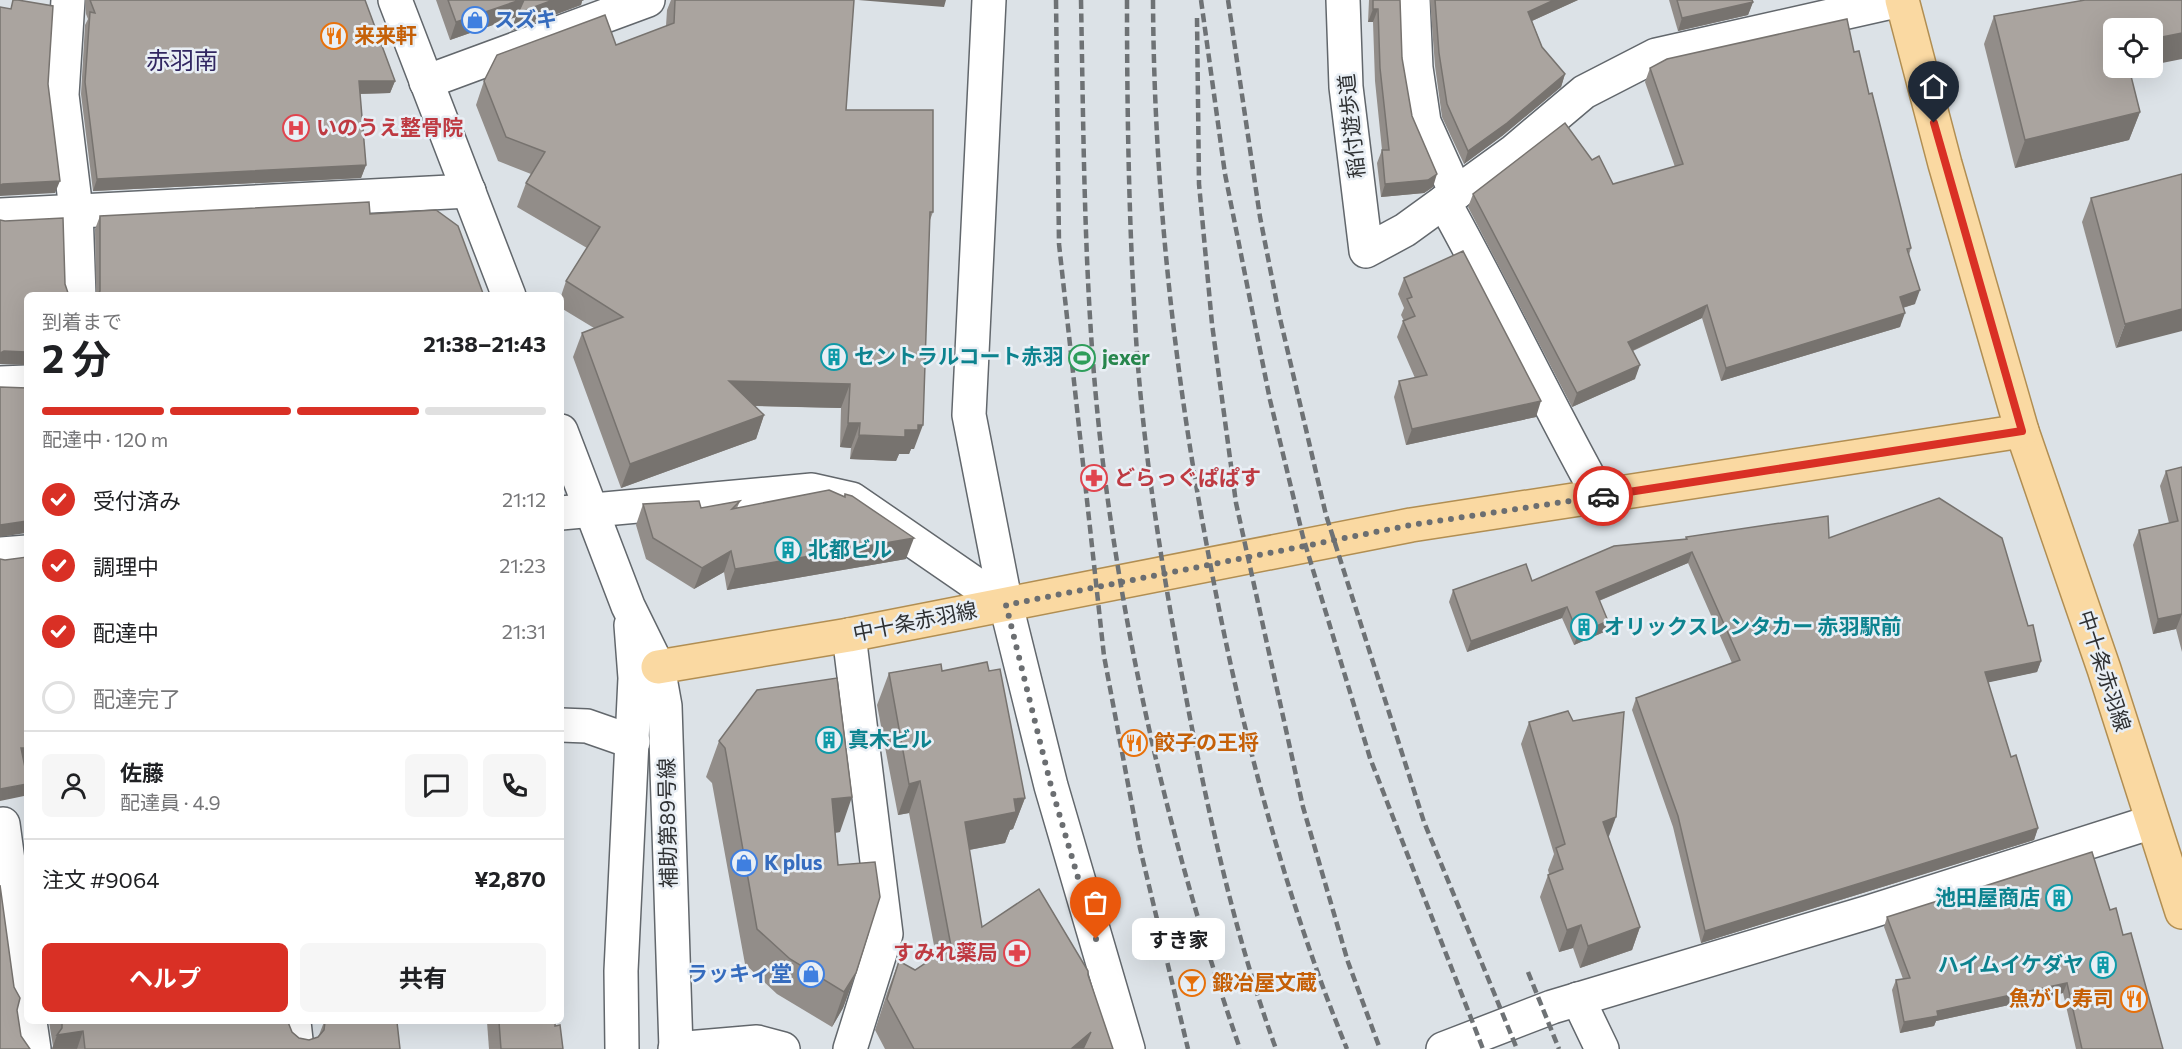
<!DOCTYPE html>
<html lang="ja">
<meta charset="utf-8">
<style>
:root{--surface:#fff;--page:#f6f6f6;--text:#202124;--muted:#757577;--line:#e0e0e0;--accent:#d93025}
body{margin:0;font-family:Commissioner,"Noto Sans JP",sans-serif;background:var(--page);color:var(--text);height:100vh;display:flex;flex-direction:column;font-size:22px;white-space:nowrap}
*{box-sizing:border-box;margin:0}
p{font-size:20px;color:var(--muted)}
.icon{flex:none;width:33px;height:33px;fill:none;stroke:currentColor;stroke-width:2;stroke-linecap:round;stroke-linejoin:round}
.map{position:relative;flex:1;overflow:hidden}
.drawer{position:absolute;left:24px;top:292px;width:540px;height:732px;display:flex;flex-direction:column;background:var(--surface);border-radius:9px;box-shadow:0 6px 24px #0002}
.drawer>*{flex:none}
.buttons{position:absolute;left:2103px;top:18px;display:grid;gap:12px}
.buttons a{display:grid;place-items:center;width:60px;height:60px;border-radius:9px;background:var(--surface);box-shadow:0 6px 24px #0002;font-size:30px}
.pin{position:absolute;display:grid;place-items:center;width:51px;height:51px;color:#fff;margin:-62px -26px;border-radius:50% 50% 50% 0;rotate:-45deg;box-shadow:0 0 6px #0007}
.pin .icon{rotate:45deg}
.courier{position:absolute;display:grid;place-items:center;width:60px;height:60px;margin:-30px;border:4px solid #d93025;border-radius:50%;background:#fff;color:#222;box-shadow:0 2px 8px #0007}
.bubble{position:absolute;height:42px;border-radius:9px;background:var(--surface);box-shadow:0 6px 24px #0002;font-size:20px;font-weight:700;line-height:42px;text-align:center}
.summary em{font-style:normal;font-weight:700}
.summary div{display:flex;flex-direction:column-reverse}
.summary{display:flex;align-items:center;justify-content:space-between;height:102px;padding:0 18px}
h1{font-size:39px;font-weight:700;line-height:45px}
.bar{display:grid;grid-template-columns:repeat(4,1fr);gap:9px 6px;align-content:center;height:72px;padding:0 18px}
.bar i{height:8px;border-radius:4px;background:var(--line)}
.bar .on{background:var(--accent)}
.bar p{grid-column:span 4}
.line{display:flex;align-items:center;gap:15px;padding:0 18px;border-top:2px solid var(--line)}
.line div{flex:1}
.round{display:grid;place-items:center;flex:none;width:63px;height:63px;border-radius:9px;background:var(--page)}
ol{padding:0 18px;list-style:none}
li{display:flex;align-items:center;gap:18px;height:66px}
li p{margin-inline-start:auto}
li .icon{padding:6px;border-radius:50%;background:var(--accent);color:#fff;stroke-width:4}
li:last-child{color:var(--muted)}
li i{width:33px;height:33px;border:3px solid var(--line);border-radius:50%}
.button{display:flex;gap:12px;margin-top:auto;padding:12px 18px}
.button a{flex:1;height:69px;border-radius:9px;background:var(--accent);color:#fff;font-size:24px;font-weight:700;line-height:69px;text-align:center}
.button a+a{background:var(--page);color:var(--text)}
.map>svg:first-child{display:block}
</style>
<div class="map">
<svg width="2182" height="1049" viewBox="0 0 2182 1049">
<rect width="100%" height="100%" fill="#dce2e7"/>
<g fill="none" stroke-linecap="round" stroke-linejoin="round">
<defs>
<g id="minor">
<path d="M68,0L62,95L76,210L79,296"/>
<path d="M395,0L509,296"/>
<path d="M989,0L969,415L1006,605L1051,786L1128,1049"/>
<path d="M1343,0L1346,87L1366,251L1405,230L1514,151L1584,92L1656,55L1901,0"/>
<path d="M1413,0L1416,68L1424,122L1456,193"/>
<path d="M426,82L648,0"/>
<path d="M1444,202C1498,299 1545,399 1599,496"/>
<path d="M0,215L469,191"/>
<path d="M0,383L27,382"/>
<path d="M561,431L628,606L658,667L665,706L676,1049"/>
<path d="M561,513L812,490L852,499L1006,605"/>
<path d="M0,554L27,552"/>
<path d="M849,635L886,934L850,1049"/>
<path d="M561,725L587,726L633,742"/>
<path d="M3,824L27,1000"/>
<path d="M1578,999L1602,1049"/>
<path d="M30,1022L34,1049"/>
<path d="M294,1022L297,1049"/>
<path d="M622,1049L621,971L635,678L631,625"/>
<path d="M675,1049L757,1042L783,1049"/>
<path d="M1443,1049L1552,1007L1869,912L2152,822"/>
</g>
<g id="major">
<path d="M1902,0L1945,164L2022,431L2104,669L2182,912"/>
<path d="M658,667L849,635L1411,525L2022,431"/>
</g>
</defs>
<use href="#minor" stroke="#62676c" stroke-width="36"/>
<use href="#major" stroke="#b18e52" stroke-width="36"/>
<use href="#minor" stroke="#fff" stroke-width="33"/>
<use href="#major" stroke="#fad9a2" stroke-width="33"/>
<g stroke="#6e7275" stroke-width="4.5" stroke-dasharray="9 4.5" stroke-linecap="butt">
<path d="M1056,0L1059,244L1104,656L1140,848L1188,1049"/>
<path d="M1081,0C1084,157 1084,315 1104,471C1129,668 1175,861 1240,1049"/>
<path d="M1127,0C1127,117 1129,236 1137,353C1146,475 1167,598 1190,718C1212,830 1237,942 1276,1049"/>
<path d="M1153,0C1154,191 1175,380 1211,568C1242,731 1284,895 1347,1049"/>
<path d="M1201,0L1225,174L1270,400L1303,537L1370,758L1483,1049"/>
<path d="M1228,0L1260,217L1279,314L1326,515L1424,822L1517,1049"/>
<path d="M1197,18L1199,184L1212,324L1236,503L1303,807L1348,962L1380,1049"/>
<path d="M1528,972L1559,1049"/>
</g>
</g>
<g fill="#928d89">
<path d="M85,0H365L395,81L390,93L360,94L366,165L361,178L93,191L81,94L85,25L88,19L86,14Z"/>
<path d="M436,0H584L582,1L581,5L511,31L516,17L450,40Z"/>
<path d="M671,0H854L846,110L933,212L930,220L914,449H911L909,454H899L896,461L850,459L851,448L840,447L841,408L755,406L764,415L756,439L621,488L573,357L582,333L594,328L561,308V296L566,281L587,248L517,207L526,183L531,174L498,161L476,105L484,81L616,45L666,26L667,10Z"/>
<path d="M1369,0H1400L1402,58L1412,116L1433,187L1424,193L1381,197L1377,163L1382,150L1375,81L1373,22H1368Z"/>
<path d="M1430,0H1578L1532,21L1542,47L1565,74L1561,87L1502,136L1464,164L1442,117L1435,66Z"/>
<path d="M1669,0H1752L1753,2L1748,15L1678,31Z"/>
<path d="M1994,16L2129,69L2140,112L2129,140L2015,168L1984,44Z"/>
<path d="M1854,52L1869,94L1911,248L1909,255L1915,304L1903,308L1900,327L1721,381L1702,318L1633,351L1635,379L1572,407L1468,207L1473,194L1613,184L1675,167L1645,82L1650,68Z"/>
<path d="M2182,174L2116,348L2082,222L2091,198Z"/>
<path d="M370,214L484,296H96L95,229L100,216Z"/>
<path d="M1404,278L1536,417L1406,445L1394,397L1399,381L1415,378L1397,337L1403,321H1404L1401,315L1404,308L1398,294Z"/>
<path d="M2182,467V652L2176,629L2153,634L2133,545L2139,530L2169,523L2160,486L2166,471Z"/>
<path d="M845,494L906,559L727,590L724,572L694,589L646,559L636,525L643,504L701,508L740,501L737,508L844,496Z"/>
<path d="M1686,537L1829,538L2028,626L2041,661L2037,672L1988,682L2011,757L2038,828L2034,840L1701,943L1673,827L1632,710L1636,698L1732,663L1688,563L1599,601L1604,632L1574,645L1562,618L1467,652L1449,602L1453,590L1532,581L1685,540Z"/>
<path d="M942,671H989L1025,798L1013,829L1010,830L1005,843L969,850L982,927L1088,975L1113,1049H885L875,1030L887,993L899,961L915,970L936,956L909,813L898,815L877,705L889,673Z"/>
<path d="M1529,722L1640,927L1632,950L1580,968L1573,948L1559,952L1540,897L1548,875L1549,874L1548,870L1554,854L1521,744Z"/>
<path d="M719,741L840,832L835,833L838,865L856,973L843,1008L832,1027L777,994L745,964L712,783L706,777Z"/>
<path d="M2110,910L2123,935L2163,1049H2076L2063,993L1936,1021L1934,1026L1900,1033L1892,990L1896,980L1903,979L1884,927L1887,917Z"/>
<path d="M49,1022H278V1023L299,1038L309,1040L318,1037L319,1035L324,1022H397L400,1049H52L53,1046Z"/>
<path d="M487,1022H555L563,1049H489Z"/>
</g>
<g fill="#77736f">
<path d="M520,0H584L582,1L581,5L511,31L516,17L450,40L456,22Z"/>
<path d="M858,0H946L944,7Z"/>
<path d="M1554,0H1578L1523,25L1528,12Z"/>
<path d="M1753,2L1748,15L1678,31L1682,18Z"/>
<path d="M1373,9H1378L1373,22H1368Z"/>
<path d="M2182,33V59L2152,65V39Z"/>
<path d="M1565,74L1561,87L1502,136L1464,164L1468,151Z"/>
<path d="M359,81H395L390,93L354,94Z"/>
<path d="M2140,112L2129,140L2015,168L2025,140Z"/>
<path d="M366,165L361,178L93,191L97,179Z"/>
<path d="M1437,174L1433,187L1424,193L1381,197L1385,184Z"/>
<path d="M60,181L55,193L0,196V185L3,184Z"/>
<path d="M1920,290L1915,304L1895,310L1900,297Z"/>
<path d="M1707,305L1702,318L1623,355L1628,342Z"/>
<path d="M2182,309V331L2116,348L2125,324Z"/>
<path d="M1905,313L1900,327L1721,381L1726,368Z"/>
<path d="M4,351L27,352V365L0,364V353Z"/>
<path d="M1640,365L1635,379L1572,407L1577,393Z"/>
<path d="M729,381L850,384L841,408L720,405Z"/>
<path d="M1541,401L1536,417L1406,445L1412,429Z"/>
<path d="M764,415L756,439L621,488L630,464Z"/>
<path d="M848,423H860L851,448L840,447Z"/>
<path d="M918,425H923L914,449H911L909,454H899L896,461L850,459L859,435Z"/>
<path d="M27,521V530L26,533L0,537V525Z"/>
<path d="M914,538L906,559L727,590L735,569Z"/>
<path d="M731,551L724,572L694,589L702,568Z"/>
<path d="M1692,552L1688,563L1591,604L1596,592Z"/>
<path d="M1567,607L1562,618L1467,652L1471,641Z"/>
<path d="M2182,614L2176,629L2153,634L2158,619Z"/>
<path d="M1608,621L1604,632L1574,645L1578,634Z"/>
<path d="M2041,661L2037,672L1981,684L1985,672Z"/>
<path d="M21,748H27V760L17,761Z"/>
<path d="M920,781L909,813L898,815L909,784Z"/>
<path d="M27,784V787L24,796L0,801V789Z"/>
<path d="M852,797L840,832L819,834L832,799Z"/>
<path d="M1025,798L1013,829L1010,830L1005,843L953,853L965,822L1014,799Z"/>
<path d="M1616,817L1608,839L1603,822Z"/>
<path d="M2038,828L2034,840L1701,943L1705,931Z"/>
<path d="M1581,925L1573,948L1559,952L1567,930Z"/>
<path d="M1640,927L1632,950L1580,968L1588,946Z"/>
<path d="M856,973L843,1008L832,1027L844,992Z"/>
<path d="M2067,983L2063,993L1936,1021L1934,1026L1900,1033L1904,1022L1937,1011Z"/>
<path d="M83,1031L77,1049H52L57,1035Z"/>
<path d="M1091,1032L1085,1049H1071Z"/>
</g>
<g fill="#aaa49f" stroke="#77736f" stroke-width="1.5">
<path d="M13,0H18L53,6L48,84L60,181L3,184L0,185V7L11,9Z"/>
<path d="M90,0H365L395,81H359L366,165L97,179L85,82L90,12L95,13Z"/>
<path d="M448,0H520L456,22Z"/>
<path d="M524,0H553L518,13Z"/>
<path d="M675,0H854L846,110H933V212H930L923,425H918V430H905V437L859,435L860,423H848L850,384L729,381L764,415L630,464L582,333L623,317L566,281L600,227L526,183L545,152L506,137L484,81L497,55L605,15L616,45L674,23Z"/>
<path d="M1373,0H1400L1402,58L1412,116L1437,174L1428,180L1385,184L1382,150H1389L1380,68L1378,9H1373Z"/>
<path d="M1435,0H1554L1528,12L1542,47L1565,74L1507,123L1468,151L1447,104L1439,53Z"/>
<path d="M1677,0H1752L1753,2L1682,18Z"/>
<path d="M2085,0H2182V33L2152,39V28H2114V68H2129L2140,112L2025,140L1994,16Z"/>
<path d="M1847,19L1854,52L1859,51L1869,94L1872,93L1911,248L1907,249L1920,290L1900,297L1905,313L1726,368L1707,305L1628,342L1640,365L1577,393L1473,194L1565,123L1592,160L1599,156L1613,184L1683,164L1650,68L1667,59Z"/>
<path d="M2182,174V309L2125,324L2091,198Z"/>
<path d="M369,202L370,214L436,210L458,226L484,296H97L100,291V216Z"/>
<path d="M63,218L65,284L68,293L70,296H27V352L4,351L0,353V220L5,221Z"/>
<path d="M1463,251L1541,401L1412,429L1399,381L1427,375L1403,321L1415,316L1407,299L1412,297L1404,278Z"/>
<path d="M0,387L27,388V521L0,525Z"/>
<path d="M2182,467V614L2158,619L2139,530L2178,521L2166,471Z"/>
<path d="M829,490L845,497V494L852,496L914,538L735,569L731,551L702,568L653,538L643,504L699,501L701,508L740,501L732,509Z"/>
<path d="M1939,498L2002,538L2028,626L2033,625L2041,661L1985,672L2011,757L2016,755L2038,828L1705,931L1678,816L1636,698L1740,660L1692,552L1596,592L1608,621L1578,634L1567,607L1471,641L1453,590L1526,564L1532,581L1614,546L1687,539L1686,537L1828,516L1829,538Z"/>
<path d="M27,557V748H21L27,777V784L0,789V559L5,560Z"/>
<path d="M987,662L989,671L1000,669L1025,798L1014,799L1016,812L965,822L982,927L1039,889L1088,971V975L1113,1049H1083L1091,1032L1071,1049H914L887,999L899,961L915,970L951,946L920,781L909,784L889,673L941,664L942,671Z"/>
<path d="M837,678L852,797L832,799L838,865L875,862L880,897L856,973L844,992L790,959L757,929L725,748L719,741L757,690Z"/>
<path d="M1568,711L1573,721L1624,712L1616,817L1603,822L1640,927L1588,946L1581,925L1567,930L1548,875L1563,869L1556,848L1565,844L1529,722Z"/>
<path d="M2092,852L2110,910L2116,908L2123,935L2131,933L2163,1049H2082L2067,983L1937,1011L1938,1016L1904,1022L1896,980L1910,978L1887,917Z"/>
<path d="M0,885L14,987L20,998L17,1010L21,1036L30,1049H0Z"/>
<path d="M62,1022H278V1023L288,1022L292,1032L299,1038L309,1040L318,1037L324,1030L325,1022H397L400,1049H85L83,1031L57,1035L62,1028Z"/>
<path d="M499,1022H555V1026L560,1025L563,1049H501Z"/>
</g>
<g fill="none" stroke-linecap="round" stroke-linejoin="round">
<path stroke="#6b6e71" stroke-width="6" stroke-dasharray="0 10.8" d="M1096,939L1051,786L1006,605L1411,525L1603,496"/>
<path stroke="#d93025" stroke-width="8" d="M1603,496L2022,431L1934,123"/>
</g>
<defs>
<symbol id="shop-ring" viewBox="-11 -11 22 22"><circle r="9.5" fill="#e9eff5" stroke="#3f7fe0" stroke-width="1.5"/><path d="M-5-2.5h2.3a2.7 3.5 0 0 1 5.4 0H5L5.5 6h-11ZM-1.5-2.5h3a1.5 2.3 0 0 0-3 0Z" fill="#3f7fe0"/></symbol>
<symbol id="restaurant-ring" viewBox="-11 -11 22 22"><circle r="9.5" fill="#e9eff5" stroke="#e8710a" stroke-width="1.5"/><path d="M-5-6h1v4h1v-4h1v4h1v-4h1v5L-1.5 .5V6h-2V.5L-5-1ZM5-6V6H3V1.5H1.5Q1.5-4 5-6Z" fill="#e8710a"/></symbol>
<symbol id="hospital-ring" viewBox="-11 -11 22 22"><circle r="9.5" fill="#e9eff5" stroke="#e0444e" stroke-width="1.5"/><path d="M-5-5h3v3.5h4V-5h3V5h-3V1.5h-4V5h-3Z" fill="#e0444e"/></symbol>
<symbol id="building-ring" viewBox="-11 -11 22 22"><circle r="9.5" fill="#e9eff5" stroke="#0f9aa8" stroke-width="1.5"/><path d="M-4-6H4V6H1V3H-1V6H-4ZM-2.5-4.3h1.7v1.8h-1.7ZM.8-4.3h1.7v1.8H.8ZM-2.5-1h1.7V.8h-1.7ZM.8-1h1.7V.8H.8Z" fill="#0f9aa8"/></symbol>
<symbol id="stadium-ring" viewBox="-11 -11 22 22"><circle r="9.5" fill="#e9eff5" stroke="#2e9e5b" stroke-width="1.5"/><path d="M0-5a6.5 5 0 1 0 0 10a6.5 5 0 1 0 0-10ZM-3.5-1.8h7v3.6h-7Z" fill="#2e9e5b"/></symbol>
<symbol id="pharmacy-ring" viewBox="-11 -11 22 22"><circle r="9.5" fill="#e9eff5" stroke="#e0444e" stroke-width="1.5"/><path d="M-2-6h4v4h4v4h-4v4h-4v-4h-4v-4h4Z" fill="#e0444e"/></symbol>
<symbol id="bar-ring" viewBox="-11 -11 22 22"><circle r="9.5" fill="#e9eff5" stroke="#e8710a" stroke-width="1.5"/><path d="M-6-5H6L.8 .8V4.5H3.5V6h-7V4.5H-.8V.8Z" fill="#e8710a"/></symbol>
</defs>
<g fill-rule="evenodd">
<use href="#shop-ring" x="460" y="5" width="30" height="30"/>
<use href="#restaurant-ring" x="319" y="21" width="30" height="30"/>
<use href="#hospital-ring" x="281" y="113" width="30" height="30"/>
<use href="#building-ring" x="819" y="342" width="30" height="30"/>
<use href="#stadium-ring" x="1067" y="343" width="30" height="30"/>
<use href="#pharmacy-ring" x="1079" y="463" width="30" height="30"/>
<use href="#building-ring" x="773" y="535" width="30" height="30"/>
<use href="#building-ring" x="1569" y="612" width="30" height="30"/>
<use href="#building-ring" x="814" y="725" width="30" height="30"/>
<use href="#restaurant-ring" x="1119" y="728" width="30" height="30"/>
<use href="#shop-ring" x="729" y="848" width="30" height="30"/>
<use href="#building-ring" x="2044" y="883" width="30" height="30"/>
<use href="#pharmacy-ring" x="1002" y="938" width="30" height="30"/>
<use href="#building-ring" x="2088" y="950" width="30" height="30"/>
<use href="#shop-ring" x="796" y="959" width="30" height="30"/>
<use href="#bar-ring" x="1177" y="968" width="30" height="30"/>
<use href="#restaurant-ring" x="2119" y="984" width="30" height="30"/>
</g>
<g text-anchor="middle" stroke-width="5" stroke-linejoin="round" paint-order="stroke">
<g font-size="21" font-weight="bold" fill="#366cbe" stroke="#e9eff5" text-anchor="start">
<text x="494" y="27">スズキ</text>
<text x="764" y="870">K plus</text>
<text x="792" y="981" text-anchor="end">ラッキィ堂</text>
</g>
<g font-size="21" font-weight="bold" fill="#c56008" stroke="#e9eff5" text-anchor="start">
<text x="354" y="43">来来軒</text>
<text x="1154" y="750">餃子の王将</text>
<text x="1212" y="990">鍛冶屋文蔵</text>
<text x="2114" y="1006" text-anchor="end">魚がし寿司</text>
</g>
<g font-size="21" fill="#2e3032" stroke="#e9eff5">
<text transform="translate(1352 126) rotate(-96)" y="7">稲付遊歩道</text>
<text transform="translate(915 622) rotate(-11)" y="7">中十条赤羽線</text>
<text transform="translate(2104 671) rotate(72)" y="7">中十条赤羽線</text>
<text transform="translate(668 823) rotate(-91)" y="7">補助第89号線</text>
</g>
<g font-size="21" font-weight="bold" fill="#be3a42" stroke="#e9eff5" text-anchor="start">
<text x="316" y="135">いのうえ整骨院</text>
<text x="1114" y="485">どらっぐぱぱす</text>
<text x="998" y="960" text-anchor="end">すみれ薬局</text>
</g>
<g font-size="21" font-weight="bold" fill="#0d838f" stroke="#e9eff5" text-anchor="start">
<text x="854" y="364">セントラルコート赤羽</text>
<text x="808" y="557">北都ビル</text>
<text x="1604" y="634">オリックスレンタカー 赤羽駅前</text>
<text x="848" y="747">真木ビル</text>
<text x="2040" y="905" text-anchor="end">池田屋商店</text>
<text x="2084" y="972" text-anchor="end">ハイムイケダヤ</text>
</g>
<g font-size="21" font-weight="bold" fill="#27864d" stroke="#e9eff5" text-anchor="start">
<text x="1102" y="365">jexer</text>
</g>
<g font-size="24" fill="#312661" stroke="#e9eff5">
<text x="182" y="69">赤羽南</text>
</g>
</g>
</svg>
<div class="buttons">
<a><svg class="icon" aria-label="locate" viewBox="0 0 24 24"><circle cx="12" cy="12" r="6"/><path d="M12 2v4M12 18v4M2 12h4M18 12h4"/></svg></a>
</div>
<div class="pin" style="left:1096px;top:939px;background:#ea580c"><svg class="icon" aria-label="bag" viewBox="0 0 24 24"><path d="M5 8h14l-1 12H6zM9 8a3 3 0 0 1 6 0"/></svg></div>
<div class="pin" style="left:1934px;top:123px;background:#1f2937"><svg class="icon" aria-label="home" viewBox="0 0 24 24"><path d="M3 11l9-7 9 7M6 9v11h12V9"/></svg></div>
<div class="courier" style="left:1603px;top:496px"><svg class="icon" aria-label="car" viewBox="0 0 24 24"><path d="M5 17H2v-5l4-1 3-4h7l3 4 3 1v5h-3M9 17h6M6 11h13"/><circle cx="7" cy="17" r="2"/><circle cx="17" cy="17" r="2"/></svg></div>
<div class="bubble" style="left:1132px;top:918px;width:93px">すき家</div>
<section class="drawer">
<div class="summary"><div><h1>2 分</h1><p>到着まで</p></div><em>21:38–21:43</em></div>
<div class="bar"><i class="on"></i><i class="on"></i><i class="on"></i><i></i><p>配達中 · 120 m</p></div>
<ol>
<li><svg class="icon" aria-label="check" viewBox="0 0 24 24"><path d="M5 12l5 5 9-10"/></svg>受付済み<p>21:12</p></li>
<li><svg class="icon" aria-label="check" viewBox="0 0 24 24"><path d="M5 12l5 5 9-10"/></svg>調理中<p>21:23</p></li>
<li><svg class="icon" aria-label="check" viewBox="0 0 24 24"><path d="M5 12l5 5 9-10"/></svg>配達中<p>21:31</p></li>
<li><i></i>配達完了</li>
</ol>
<div class="line" style="height:108px"><a class="round"><svg class="icon" aria-label="person" viewBox="0 0 24 24"><circle cx="12" cy="8" r="4"/><path d="M4 21q1-7 8-7t8 7"/></svg></a><div><b>佐藤</b><p>配達員 · 4.9</p></div><a class="round"><svg class="icon" aria-label="chat" viewBox="0 0 24 24"><path d="M4 5h16v11H9l-5 4z"/></svg></a><a class="round"><svg class="icon" aria-label="phone" viewBox="0 0 24 24"><path d="M5 4h4l2 5-3 2q2 4 5 5l2-3 5 2v4C11 20 4 13 5 4z"/></svg></a></div>
<div class="line" style="height:78px"><div>注文 #9064</div><b>¥2,870</b></div>
<div class="button"><a>ヘルプ</a><a>共有</a></div>
</section>
</div>
